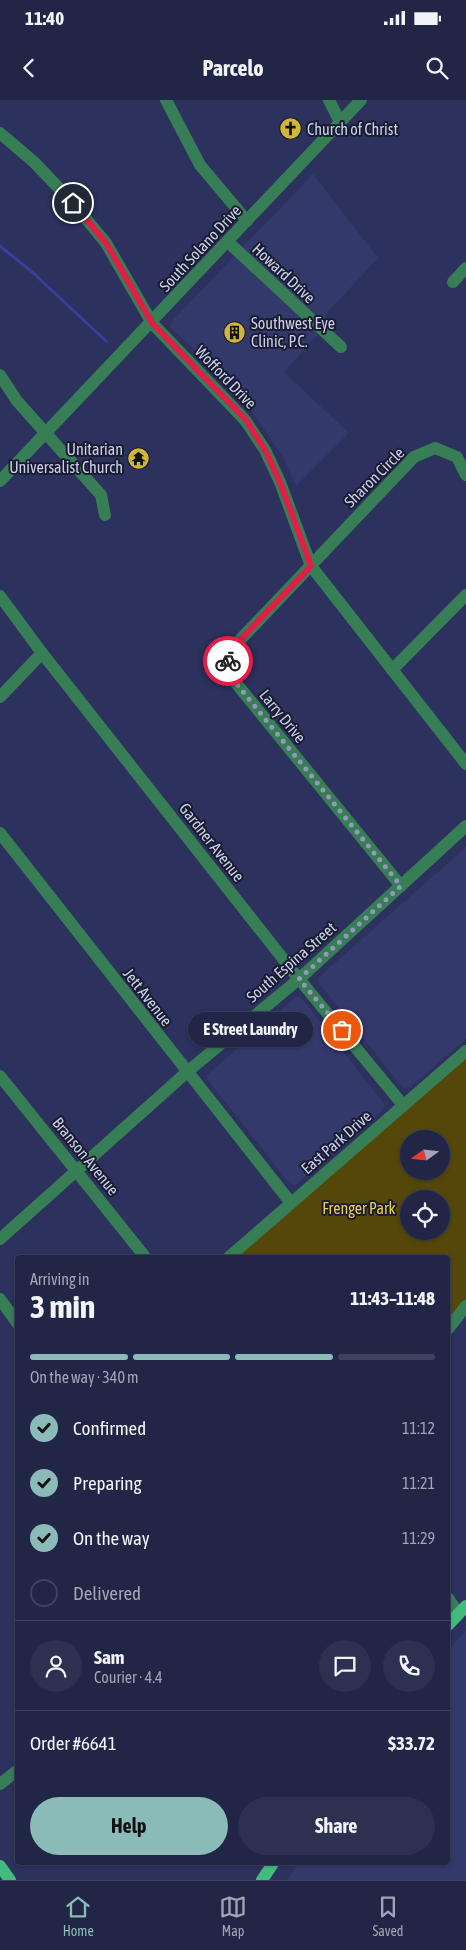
<!DOCTYPE html>
<meta charset="utf-8">
<style>
:root{--surface:#212546;--page:#2d3151;--text:#f1f3f6;--muted:#a2a5b3;--line:#3e425f;--accent:#8bbbb9}
body{margin:0;font-family:"Asap Condensed",sans-serif;background:var(--page);color:var(--text);height:100vh;display:flex;flex-direction:column;font-size:19px;white-space:nowrap}
*{box-sizing:border-box;margin:0}
p{font-size:16px;color:var(--muted)}
.icon{flex:none;width:28px;height:28px;fill:none;stroke:currentColor;stroke-width:2;stroke-linecap:round;stroke-linejoin:round}
.map{position:relative;flex:1;overflow:hidden}
.drawer{position:absolute;left:15px;top:1155px;width:435px;height:610px;display:flex;flex-direction:column;background:var(--surface);border-radius:5px;box-shadow:0 1px 4px #0004,0 0 0 1px var(--line)}
.drawer>*{flex:none}
.needle{width:32px;rotate:255deg}
.controls{position:absolute;left:400px;top:1030px;display:grid;gap:10px}
.controls a{display:grid;place-items:center;width:50px;height:50px;border-radius:50%;background:var(--surface);box-shadow:0 1px 4px #0004,0 0 0 1px var(--line);font-size:25px}
.pin{position:absolute;display:grid;place-items:center;width:42px;height:42px;color:#fff;margin:-21px;border:2px solid #fff;border-radius:50%;box-shadow:0 1px 5px #0007}
.courier{position:absolute;display:grid;place-items:center;width:50px;height:50px;margin:-25px;border:4px solid #e11d48;border-radius:50%;background:#fff;color:#222;box-shadow:0 1px 6px #0007}
.bubble{position:absolute;height:35px;border-radius:18px;background:var(--surface);box-shadow:0 1px 4px #0004,0 0 0 1px var(--line);font-size:16px;font-weight:700;line-height:35px;text-align:center}
.summary em{font-style:normal;font-weight:700}
.summary div{display:flex;flex-direction:column-reverse}
.summary{display:flex;align-items:center;justify-content:space-between;height:85px;padding:0 15px}
h1{font-size:32px;font-weight:700;line-height:38px}
.bar{display:grid;grid-template-columns:repeat(4,1fr);gap:8px 5px;align-content:center;height:60px;padding:0 15px}
.bar i{height:6px;border-radius:4px;background:var(--line)}
.bar .current{background:var(--accent)}
.bar p{grid-column:span 4}
.line{display:flex;align-items:center;gap:12px;padding:0 15px;border-top:1px solid var(--line)}
.line div{flex:1}
.round{display:grid;place-items:center;flex:none;width:52px;height:52px;border-radius:26px;background:var(--page)}
ol{padding:0 15px;list-style:none}
li{display:flex;align-items:center;gap:15px;height:55px}
li p{margin-inline-start:auto}
li .icon{padding:5px;border-radius:50%;background:var(--accent);color:#111;stroke-width:4}
li:last-child{color:var(--muted)}
li i{width:28px;height:28px;border:2px solid var(--line);border-radius:50%}
.button{display:flex;gap:10px;margin-top:auto;padding:10px 15px}
.button a{flex:1;height:58px;border-radius:30px;background:var(--accent);color:#111;font-size:20px;font-weight:700;line-height:58px;text-align:center}
.button a+a{background:var(--page);color:var(--text)}
.status{display:flex;justify-content:space-between;align-items:center;height:35px;padding:0 25px;background:var(--surface);direction:ltr}
.status svg{height:14px;fill:currentColor}
header{display:flex;justify-content:space-between;align-items:center;height:65px;padding:0 15px;background:var(--surface);font-size:22px;font-weight:700}
.dock{display:flex;justify-content:space-around;align-items:center;height:70px;border-top:1px solid var(--line);background:var(--surface);font-size:14px;color:var(--muted)}
.dock a{display:grid;justify-items:center;gap:2px}
.dock .current{color:var(--accent)}
.map>svg:first-child{display:block}
</style>
<div class="status"><b>11:40</b><svg viewBox="0 0 49 12"><path d="M0 12V9h3v3zM5 12V6h3v6zM10 12V3h3v9zM15 12V0h3v12zM26 1h20v11H26zM47 4h2v5h-2z"/></svg></div>
<header><svg class="icon" aria-label="back" viewBox="0 0 24 24"><path d="M15 5l-7 7 7 7"/></svg>Parcelo<svg class="icon" aria-label="search" viewBox="0 0 24 24"><circle cx="10" cy="10" r="6"/><path d="M15 15l6 6"/></svg></header>
<div class="map">
<svg width="466" height="1780" viewBox="0 0 466 1780">
<rect width="100%" height="100%" fill="#2c315d"/>
<g fill="#34396c">
<path d="M313,74L378,158L325,215L331,220L284,272L349,333L296,386L283,357L254,315L203,257L170,227L172,221Z"/>
<path d="M466,747V939L410,987L403,988L319,883L318,878Z"/>
<path d="M300,896L385,1005L379,1014L294,1086L289,1083L208,980L206,976L296,897Z"/>
<path d="M466,1530V1780H287L298,1763L448,1762V1551Z"/>
</g>
<path fill="#544709" fill-rule="evenodd" d="M466,950V1204L448,1227V1158H224ZM409,1039H441V1071H409ZM409,1099H441V1131H409Z"/>
<g fill="none" stroke-linecap="round" stroke-linejoin="round">
<path stroke="#3b3d9b" stroke-width="3" d="M0,146L31,171L106,241"/>
<g stroke="#377d56" stroke-width="12">
<path d="M166,0L200,65L247,121"/>
<path d="M329,0L340,22"/>
<path d="M0,33L34,62L73,103L106,143L152,223L245,320L265,350L280,382L311,466L466,664"/>
<path d="M228,142L341,247"/>
<path d="M453,182L466,168"/>
<path d="M0,275L17,301L101,395L105,415"/>
<path d="M0,381L361,0"/>
<path d="M0,496L42,553L299,879L403,1005"/>
<path d="M392,570L466,495"/>
<path d="M0,597L42,553"/>
<path d="M0,733L291,1103"/>
<path d="M401,786L231,577L228,557L238,542L414,357L435,348L457,357L466,375"/>
<path d="M0,976L146,1158"/>
<path d="M0,1139L187,972L299,879L466,726"/>
<path d="M228,1158L466,951"/>
<path d="M0,1199L18,1224"/>
<path d="M448,1229L466,1206"/>
<path d="M448,1498L458,1513"/>
<path d="M0,1684L18,1670"/>
</g>
<g stroke="#43bb7c" stroke-width="12">
<path d="M448,1525L466,1506"/>
<path d="M0,1766L10,1780"/>
<path d="M262,1780L274,1762"/>
</g>
</g>
<g fill="none" stroke-linecap="round" stroke-linejoin="round">
<path stroke="#9398b9" stroke-width="5" stroke-dasharray="0 9" d="M228,561L231,577L401,786L299,879L342,930"/>
<path stroke="#e11d48" stroke-width="6" d="M73,103L106,143L152,223L246,320L265,350L280,382L311,466L238,542L228,558V561"/>
</g>
<defs>
<symbol id="church-disc" viewBox="-11 -11 22 22"><circle r="9.5" fill="#d2b736" stroke="#191c30"/><path d="M-1.2-6h2.4v3.5h3.3v2.4h-3.3V6h-2.4V-.1h-3.3v-2.4h3.3Z" fill="#111"/></symbol>
<symbol id="building-disc" viewBox="-11 -11 22 22"><circle r="9.5" fill="#d2b736" stroke="#191c30"/><path d="M-4-6H4V6H1V3H-1V6H-4ZM-2.5-4.3h1.7v1.8h-1.7ZM.8-4.3h1.7v1.8H.8ZM-2.5-1h1.7V.8h-1.7ZM.8-1h1.7V.8H.8Z" fill="#111"/></symbol>
<symbol id="temple-disc" viewBox="-11 -11 22 22"><circle r="9.5" fill="#d2b736" stroke="#191c30"/><path d="M0-6L5-2H3V0L6.5 2.5H4V6H1.5V3h-3V6H-4V2.5H-6.5L-3 0V-2H-5Z" fill="#111"/></symbol>
</defs>
<g fill-rule="evenodd">
<use href="#church-disc" x="278" y="16" width="25" height="25"/>
<use href="#building-disc" x="222" y="220" width="25" height="25"/>
<use href="#temple-disc" x="126" y="346" width="25" height="25"/>
</g>
<g text-anchor="middle" stroke-width="4" stroke-linejoin="round" paint-order="stroke">
<g font-size="16" fill="#cacfeb" stroke="#191c30" text-anchor="start">
<text x="307" y="35">Church of Christ</text>
<text x="251" y="229">Southwest Eye<tspan x="251" dy="18">Clinic, P.C.</tspan></text>
<text x="123" y="355" text-anchor="end">Unitarian<tspan x="123" dy="18">Universalist Church</tspan></text>
</g>
<g font-size="16" fill="#cacfeb" stroke="#191c30">
<text transform="translate(200 148) rotate(-47)" y="6">South Solano Drive</text>
<text transform="translate(284 173) rotate(43)" y="6">Howard Drive</text>
<text transform="translate(226 277) rotate(46)" y="6">Wofford Drive</text>
<text transform="translate(374 377) rotate(-45)" y="6">Sharon Circle</text>
<text transform="translate(283 616) rotate(51)" y="6">Larry Drive</text>
<text transform="translate(212 742) rotate(52)" y="6">Gardner Avenue</text>
<text transform="translate(291 862) rotate(-41)" y="6">South Espina Street</text>
<text transform="translate(148 897) rotate(52)" y="6">Jett Avenue</text>
<text transform="translate(336 1042) rotate(-41)" y="6">East Park Drive</text>
<text transform="translate(86 1056) rotate(51)" y="6">Branson Avenue</text>
</g>
<g font-size="16" fill="#ebcf54" stroke="#191c30">
<text x="359" y="1114">Frenger Park</text>
</g>
</g>
</svg>
<div class="controls">
<a><svg class="needle" viewBox="-14 -14 28 28"><path d="M0-13l5 13h-10z" fill="#e53935"/><path d="M0 13l5-13h-10z" fill="#a2a5b3"/></svg></a>
<a><svg class="icon" aria-label="locate" viewBox="0 0 24 24"><circle cx="12" cy="12" r="6"/><path d="M12 2v4M12 18v4M2 12h4M18 12h4"/></svg></a>
</div>
<div class="pin" style="left:342px;top:930px;background:#ea580c"><svg class="icon" aria-label="bag" viewBox="0 0 24 24"><path d="M5 8h14l-1 12H6zM9 8a3 3 0 0 1 6 0"/></svg></div>
<div class="pin" style="left:73px;top:103px;background:#1f2937"><svg class="icon" aria-label="home" viewBox="0 0 24 24"><path d="M3 11l9-7 9 7M6 9v11h12V9"/></svg></div>
<div class="courier" style="left:228px;top:561px"><svg class="icon" aria-label="bike" viewBox="0 0 24 24"><circle cx="6" cy="16" r="4"/><circle cx="18" cy="16" r="4"/><path d="M6 16l4-8h5l3 8M10 8l3 8H6M13 5h3"/></svg></div>
<div class="bubble" style="left:188px;top:912px;width:125px">E Street Laundry</div>
<section class="drawer">
<div class="summary"><div><h1>3 min</h1><p>Arriving in</p></div><em>11:43–11:48</em></div>
<div class="bar"><i class="current"></i><i class="current"></i><i class="current"></i><i></i><p>On the way · 340 m</p></div>
<ol>
<li><svg class="icon" aria-label="check" viewBox="0 0 24 24"><path d="M5 12l5 5 9-10"/></svg>Confirmed<p>11:12</p></li>
<li><svg class="icon" aria-label="check" viewBox="0 0 24 24"><path d="M5 12l5 5 9-10"/></svg>Preparing<p>11:21</p></li>
<li><svg class="icon" aria-label="check" viewBox="0 0 24 24"><path d="M5 12l5 5 9-10"/></svg>On the way<p>11:29</p></li>
<li><i></i>Delivered</li>
</ol>
<div class="line" style="height:90px"><a class="round"><svg class="icon" aria-label="person" viewBox="0 0 24 24"><circle cx="12" cy="8" r="4"/><path d="M4 21q1-7 8-7t8 7"/></svg></a><div><b>Sam</b><p>Courier · 4.4</p></div><a class="round"><svg class="icon" aria-label="chat" viewBox="0 0 24 24"><path d="M4 5h16v11H9l-5 4z"/></svg></a><a class="round"><svg class="icon" aria-label="phone" viewBox="0 0 24 24"><path d="M5 4h4l2 5-3 2q2 4 5 5l2-3 5 2v4C11 20 4 13 5 4z"/></svg></a></div>
<div class="line" style="height:65px"><div>Order #6641</div><b>$33.72</b></div>
<div class="button"><a>Help</a><a>Share</a></div>
</section>
</div>
<nav class="dock">
<a class="current"><svg class="icon" aria-label="home" viewBox="0 0 24 24"><path d="M3 11l9-7 9 7M6 9v11h12V9"/></svg>Home</a>
<a><svg class="icon" aria-label="map" viewBox="0 0 24 24"><path d="M3 6l6-2 6 2 6-2v14l-6 2-6-2-6 2zM9 4v14M15 6v14"/></svg>Map</a>
<a><svg class="icon" aria-label="saved" viewBox="0 0 24 24"><path d="M7 4h10v16l-5-4-5 4z"/></svg>Saved</a>
</nav>
